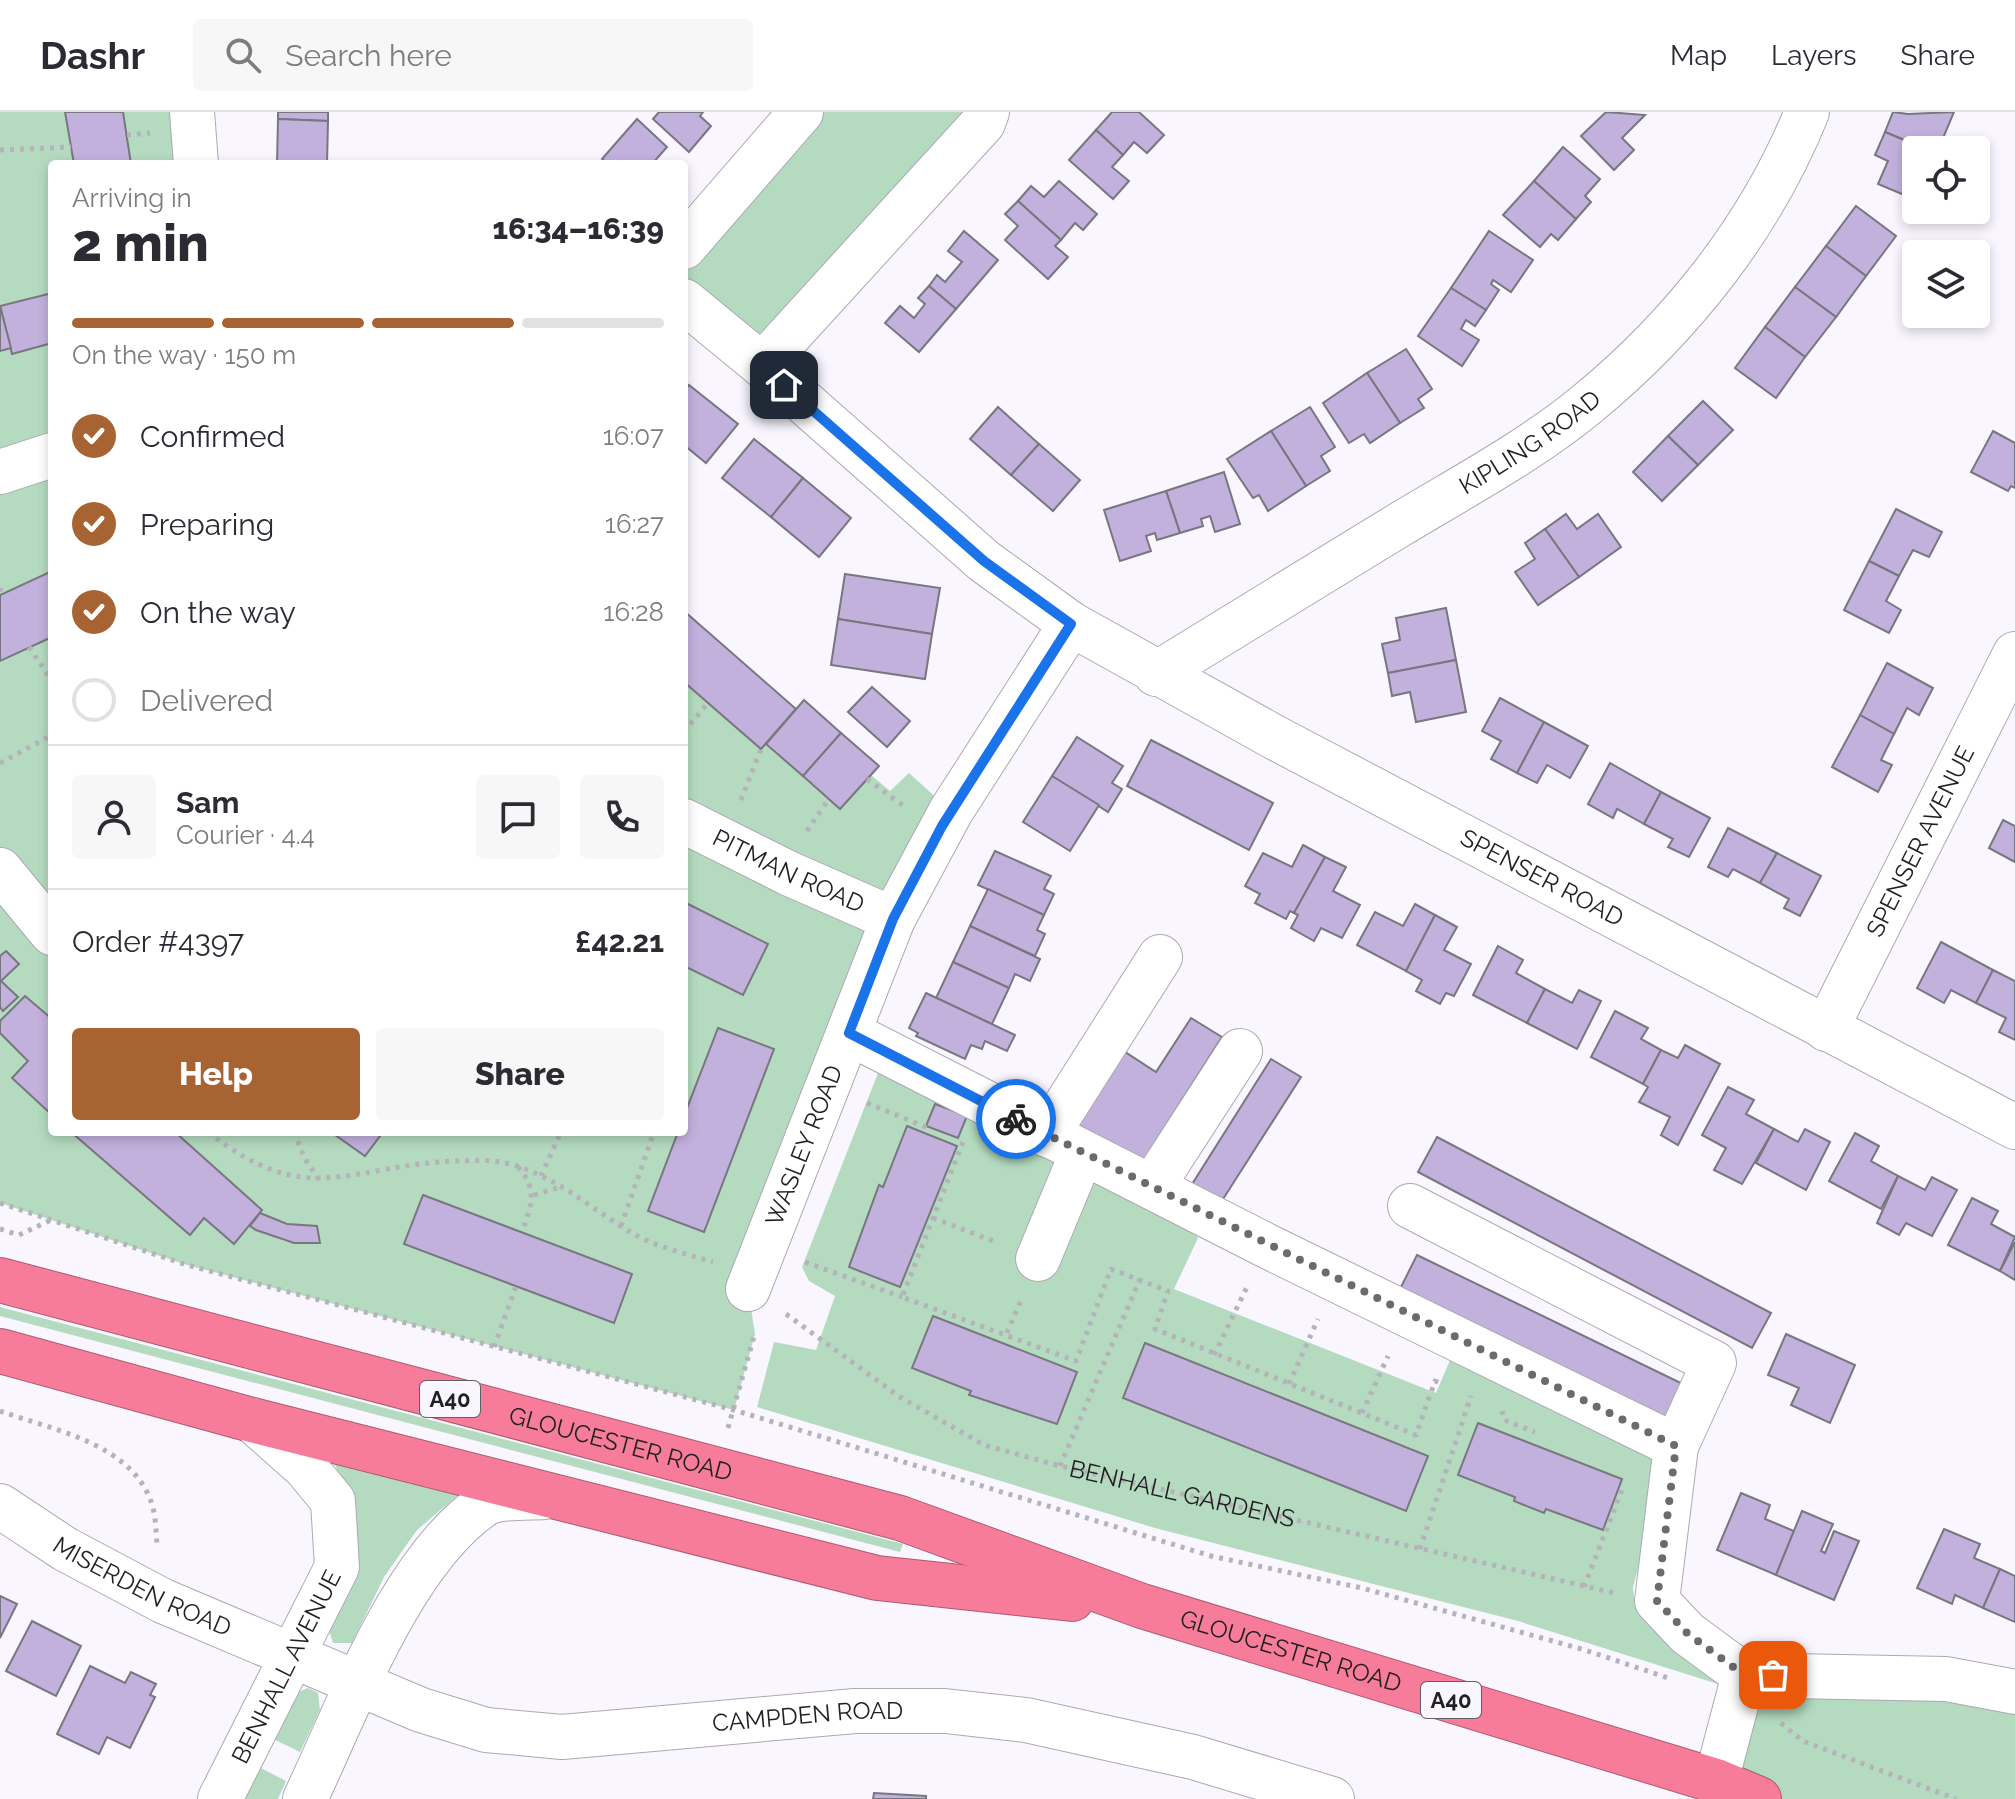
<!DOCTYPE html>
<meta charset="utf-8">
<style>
:root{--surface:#fff;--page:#f7f7f7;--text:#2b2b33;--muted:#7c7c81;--line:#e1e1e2;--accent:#a76432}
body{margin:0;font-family:Raleway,sans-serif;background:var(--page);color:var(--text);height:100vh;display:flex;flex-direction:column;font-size:30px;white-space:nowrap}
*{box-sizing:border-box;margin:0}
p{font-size:26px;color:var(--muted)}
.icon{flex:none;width:44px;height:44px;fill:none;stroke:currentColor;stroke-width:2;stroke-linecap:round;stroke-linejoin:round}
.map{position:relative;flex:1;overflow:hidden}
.details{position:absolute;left:48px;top:48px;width:640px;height:976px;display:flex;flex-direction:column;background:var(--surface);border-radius:8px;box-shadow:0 4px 12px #0003}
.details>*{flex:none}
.fabs{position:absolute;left:1902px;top:24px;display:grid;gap:16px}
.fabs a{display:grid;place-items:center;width:88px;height:88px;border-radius:8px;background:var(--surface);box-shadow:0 4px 12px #0003;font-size:40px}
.pin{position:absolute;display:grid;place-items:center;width:68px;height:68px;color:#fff;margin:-34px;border-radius:16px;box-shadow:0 4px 12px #0006}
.courier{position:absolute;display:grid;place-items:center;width:80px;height:80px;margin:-40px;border:6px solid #1a73e8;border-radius:50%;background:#fff;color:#222;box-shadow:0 2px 10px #0007}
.summary em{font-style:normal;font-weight:800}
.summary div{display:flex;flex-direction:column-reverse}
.summary{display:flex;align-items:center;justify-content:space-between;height:136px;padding:0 24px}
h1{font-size:52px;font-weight:800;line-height:60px}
.bar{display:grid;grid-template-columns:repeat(4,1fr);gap:12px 8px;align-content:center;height:96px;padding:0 24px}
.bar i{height:10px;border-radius:6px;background:var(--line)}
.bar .selected{background:var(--accent)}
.bar p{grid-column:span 4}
.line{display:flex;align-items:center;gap:20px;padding:0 24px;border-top:2px solid var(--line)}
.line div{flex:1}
.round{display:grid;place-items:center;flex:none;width:84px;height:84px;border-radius:8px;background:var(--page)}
ol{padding:0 24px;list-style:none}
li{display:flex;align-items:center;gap:24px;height:88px}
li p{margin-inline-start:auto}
li .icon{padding:8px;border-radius:50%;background:var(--accent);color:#fff;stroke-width:4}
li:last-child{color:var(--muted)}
li i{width:44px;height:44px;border:4px solid var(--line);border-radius:50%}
.button{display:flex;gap:16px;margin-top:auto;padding:16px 24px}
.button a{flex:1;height:92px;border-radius:8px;background:var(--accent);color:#fff;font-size:32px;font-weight:800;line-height:92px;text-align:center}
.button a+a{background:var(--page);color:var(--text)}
header{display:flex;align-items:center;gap:48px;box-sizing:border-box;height:112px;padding:0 40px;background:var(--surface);border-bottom:2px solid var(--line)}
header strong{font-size:38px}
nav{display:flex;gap:44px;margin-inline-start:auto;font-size:28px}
.search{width:560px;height:72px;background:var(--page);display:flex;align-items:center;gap:20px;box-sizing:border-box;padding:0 28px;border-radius:8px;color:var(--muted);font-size:30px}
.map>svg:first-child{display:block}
</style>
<header>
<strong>Dashr</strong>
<div class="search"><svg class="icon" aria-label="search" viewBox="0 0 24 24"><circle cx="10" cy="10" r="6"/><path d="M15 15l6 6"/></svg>Search here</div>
<nav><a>Map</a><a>Layers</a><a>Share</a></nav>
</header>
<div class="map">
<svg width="2015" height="1687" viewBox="0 0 2015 1687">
<rect width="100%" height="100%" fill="#f9f6ff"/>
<g fill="#b4dbbf" fill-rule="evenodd">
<path d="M0,0H65L74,52H52V181L0,194Z"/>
<path d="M123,0H192L196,52H131Z"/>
<path d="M801,0H987L762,253L684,189V135Z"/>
<path d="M52,231V459L0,483V239L11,236L13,242Z"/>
<path d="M52,525V907L25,884L0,909V549Z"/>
<path d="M684,570L761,637L766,632L840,697L871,663L890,679L909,661L951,699L748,1177L755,1222L734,1298L187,1153L0,1091V921L28,949L12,966L52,1002V1020H73L189,1122L204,1106L234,1132L250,1114L284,1129L319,1131L264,1104L175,1020H331L365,1044L383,1020H678L648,1099L704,1120L774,937L718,916L684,1004V854L743,883L768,832L684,790ZM423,1083L632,1162L614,1210L404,1131Z"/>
<path d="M889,955L1179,1100L1198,1126L1174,1177L1436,1281L1451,1246L1666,1352L1633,1475C1634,1518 1682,1538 1716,1556L1718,1572L1518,1509L1155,1416L757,1295L774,1230L816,1238L835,1184L809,1169L802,1155L878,961Z"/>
<path d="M0,1195L903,1432L900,1440L0,1204Z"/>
<path d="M334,1350L459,1382L417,1418L384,1465L352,1531H333L328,1515L351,1394Z"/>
<path d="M1744,1563L2015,1580V1687H1759L1716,1669Z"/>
<path d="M308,1576L318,1581L320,1598L300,1640L269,1625L291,1583Z"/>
<path d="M255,1653L286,1669L278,1687H239Z"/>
</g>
<g fill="#c2b1dd" stroke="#78767e" stroke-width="2">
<path d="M65,0H123L131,52H74Z"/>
<path d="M278,0H328V9L278,7Z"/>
<path d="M659,0H703L700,4L711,14L689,40L653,7Z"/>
<path d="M1112,0H1139L1164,23L1147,41L1134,30L1123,43L1096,18Z"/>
<path d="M1606,0L1645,3L1622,26L1634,38L1614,58L1581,24Z"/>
<path d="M1893,0L1908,2L1954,0L1938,38H1928L1885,20Z"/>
<path d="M278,7L328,9L327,52H277Z"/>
<path d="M637,7L667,35L652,52H608L602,47Z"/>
<path d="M1096,18L1123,43L1112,55L1129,69L1113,87L1069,48Z"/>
<path d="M1885,20L1928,38H1916V88L1878,72L1888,49L1875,43Z"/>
<path d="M1563,35L1600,67L1585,84L1591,90L1576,107L1534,69Z"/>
<path d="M1059,69L1097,102L1083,118L1075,111L1061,128L1018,89L1031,74L1044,85Z"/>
<path d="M1534,69L1576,107L1558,128L1551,122L1540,135L1503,103Z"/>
<path d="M1018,89L1061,128L1055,134L1068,145L1048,167L1005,128L1018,114L1005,102Z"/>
<path d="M1856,94L1896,124L1866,164L1826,134Z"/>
<path d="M964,119L998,148L956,197L929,174L937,163L945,170L962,150L948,139Z"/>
<path d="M1489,119L1533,148L1511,180L1493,168L1491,172L1499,178L1486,198L1451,176Z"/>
<path d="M1826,134L1866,164L1836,205L1795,175Z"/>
<path d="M929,174L956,197L919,240L885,211L900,194L914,206L925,192L918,186Z"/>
<path d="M1795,175L1836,205L1805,245L1765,215Z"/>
<path d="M1451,176L1486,198L1475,214L1466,208L1461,217L1479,228L1462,254L1418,224Z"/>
<path d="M52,181V231L12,242L0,194Z"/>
<path d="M0,194L11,236L0,239Z"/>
<path d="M1765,215L1805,245L1776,286L1735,256Z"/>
<path d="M1406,237L1432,277L1418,287L1424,296L1400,311L1367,261Z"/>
<path d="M1367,261L1400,311L1370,331L1364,322L1349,331L1323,291Z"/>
<path d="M689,273L738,312L706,351L684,333V279Z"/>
<path d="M1703,289L1733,318L1698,353L1668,324Z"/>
<path d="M998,295L1039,332L1011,363L970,327Z"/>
<path d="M1310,295L1335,335L1321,344L1330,359L1306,374L1271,319Z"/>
<path d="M1271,319L1306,374L1268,399L1259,383L1253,386L1227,347Z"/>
<path d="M1993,319L2015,331V376L2011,374L2008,379L1971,360Z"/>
<path d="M1668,324L1698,353L1662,389L1633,360Z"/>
<path d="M754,327L803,366L771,405L722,366Z"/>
<path d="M1039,332L1080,368L1053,399L1011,363Z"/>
<path d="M1224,360L1240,412L1215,420L1210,404L1201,407L1203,414L1180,421L1166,379Z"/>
<path d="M803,366L851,406L819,445L771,405Z"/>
<path d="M1166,379L1180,421L1157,428L1155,421L1146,424L1151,439L1120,449L1104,398Z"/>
<path d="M1896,397L1942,420L1929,445L1913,438L1899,464L1869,449Z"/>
<path d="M1566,402L1577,417L1598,402L1621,435L1579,465L1545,417Z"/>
<path d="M1545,417L1579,465L1538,493L1515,460L1535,447L1525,431Z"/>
<path d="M1869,449L1899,464L1886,489L1901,498L1889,521L1844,498Z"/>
<path d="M52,459V525L0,549V483Z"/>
<path d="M845,462L940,476L932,522L838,507Z"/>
<path d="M1446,496L1456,548L1388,561L1382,532L1400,528L1396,506Z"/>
<path d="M684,499L796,597L761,637L684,570Z"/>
<path d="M838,507L932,522L925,567L831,553Z"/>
<path d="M1456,548L1466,600L1416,610L1410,580L1392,584L1388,561Z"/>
<path d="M1887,551L1933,576L1919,603L1907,596L1894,622L1860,603Z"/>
<path d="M872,575L910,609L887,635L848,600Z"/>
<path d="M1500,586L1544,610L1517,661L1491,647L1501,629L1482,619Z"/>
<path d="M804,588L841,621L803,664L766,632Z"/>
<path d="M1860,603L1894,622L1881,648L1892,653L1878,680L1832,655Z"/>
<path d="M1544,610L1588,634L1570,666L1547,653L1537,671L1517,661Z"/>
<path d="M841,621L879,654L840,697L803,664Z"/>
<path d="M1077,625L1123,654L1112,671L1122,677L1108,700L1052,664Z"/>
<path d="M1151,628L1273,691L1249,738L1127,674Z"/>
<path d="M1610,651L1661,680L1644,712L1617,697L1613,706L1588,692Z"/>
<path d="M1052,664L1099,693L1070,739L1023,710Z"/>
<path d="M1661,680L1710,706L1689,745L1668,735L1673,727L1644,712Z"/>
<path d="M2003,708L2015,714V750L1989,736Z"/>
<path d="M1728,716L1777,741L1760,771L1733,757L1728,765L1708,755Z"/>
<path d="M1303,733L1325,745L1294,801L1290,799L1286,807L1255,791L1260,782L1245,774L1263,741L1292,755Z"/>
<path d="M995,739L1051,764L1044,777L1054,782L1044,803L978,773Z"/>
<path d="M1777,741L1821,764L1800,804L1784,796L1789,787L1760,771Z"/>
<path d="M1325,745L1346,755L1333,779L1360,793L1342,826L1321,816L1314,829L1291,816L1298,803L1294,801Z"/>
<path d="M988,777L1044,803L1037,818L1045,822L1035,844L970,814Z"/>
<path d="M684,790L768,832L743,883L684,854Z"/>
<path d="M1415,792L1435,803L1406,859L1357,833L1375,800L1403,814Z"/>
<path d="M1435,803L1457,815L1444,838L1471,852L1454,884L1446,881L1440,892L1416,879L1422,868L1406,859Z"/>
<path d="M970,814L1040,847L1030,869L1015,862L1009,876L953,850Z"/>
<path d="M1941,830L1993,858L1976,891L1951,878L1944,891L1917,876Z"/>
<path d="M1498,834L1523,848L1516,861L1545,877L1527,911L1473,883Z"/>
<path d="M6,839L19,852L1,869L18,885L3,899L0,895V844Z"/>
<path d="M953,850L1009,876L992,912L936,886Z"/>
<path d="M1993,858L2015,869V928L1999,920L2006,906L1976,891Z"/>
<path d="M1545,877L1572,891L1579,878L1601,889L1577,937L1527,911Z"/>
<path d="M926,881L1015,923L1007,939L985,929L982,937L971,933L965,947L916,924L918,921L909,916Z"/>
<path d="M25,884L52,907V1003L12,966L28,949L0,921V909Z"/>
<path d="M1615,899L1648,916L1641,927L1661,938L1643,972L1591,945Z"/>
<path d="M1191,906L1222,925L1140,1054L1078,1014L1125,940L1156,960Z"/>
<path d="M718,916L774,937L704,1120L648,1099L678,1020H684V1004Z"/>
<path d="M1685,933L1720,952L1678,1033L1661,1023L1670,1005L1639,990L1648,975L1643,972L1661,938L1678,946Z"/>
<path d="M1271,947L1301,965L1218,1095L1189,1077Z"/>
<path d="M1728,975L1754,988L1746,1002L1774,1017L1742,1072L1714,1058L1726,1036L1702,1023Z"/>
<path d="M935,992L967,1004L958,1026L926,1014Z"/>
<path d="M907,1014L957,1034L900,1175L849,1155L879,1073L883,1075Z"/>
<path d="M1774,1017L1798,1030L1805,1017L1830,1030L1806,1078L1756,1051Z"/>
<path d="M71,1020H175L262,1098L234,1132L204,1106L190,1123Z"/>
<path d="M331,1020H383L365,1044Z"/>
<path d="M1855,1021L1879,1034L1871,1049L1898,1064L1881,1097L1829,1069Z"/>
<path d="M1437,1025L1771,1201L1752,1236L1418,1060Z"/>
<path d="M1898,1064L1925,1078L1932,1065L1957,1078L1932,1124L1906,1111L1899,1123L1877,1111Z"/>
<path d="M423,1083L632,1162L614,1211L404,1132Z"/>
<path d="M1972,1086L1998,1099L1991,1112L2015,1125L2000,1159L1948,1133Z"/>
<path d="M260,1101L287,1112L317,1114L320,1131H294L256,1118L250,1114Z"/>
<path d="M2015,1130V1168L2000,1159Z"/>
<path d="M1417,1143L1691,1276L1674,1311L1400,1177Z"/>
<path d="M933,1204L1077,1260L1057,1312L969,1283L971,1279L912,1256Z"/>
<path d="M1786,1222L1855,1253L1830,1311L1791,1293L1799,1276L1768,1263Z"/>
<path d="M1145,1231L1428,1344L1406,1399L1123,1286Z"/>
<path d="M1478,1311L1622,1367L1603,1418L1546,1397L1544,1401L1514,1389L1515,1385L1458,1363Z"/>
<path d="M1741,1381L1770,1393L1765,1407L1794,1419L1776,1463L1717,1438Z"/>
<path d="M1802,1399L1833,1412L1821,1439L1825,1441L1834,1419L1859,1429L1834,1488L1776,1463Z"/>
<path d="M1944,1417L1980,1432L1974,1446L2000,1457L1983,1496L1955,1483L1952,1492L1917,1476Z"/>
<path d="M2000,1457L2015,1464V1510L1983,1496Z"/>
<path d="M0,1484L17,1492L0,1526Z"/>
<path d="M32,1509L81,1534L56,1584L6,1559Z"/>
<path d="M90,1554L125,1571L131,1560L156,1572L150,1583L155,1585L130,1636L107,1625L99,1642L57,1622Z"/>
<path d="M874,1681L926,1684V1687H873Z"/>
</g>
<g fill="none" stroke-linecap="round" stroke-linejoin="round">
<defs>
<g id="street">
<path d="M192,0L196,52"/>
<path id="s2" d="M987,0L983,11L762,253L984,449L1071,512L1274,625L2015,1015"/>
<path d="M684,135L801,0"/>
<path d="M684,189L762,253"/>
<path d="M0,360L52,343"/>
<path id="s3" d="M1156,562C1237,512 1318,463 1399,413C1462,375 1530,339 1587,292C1682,214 1761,114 1807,0"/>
<path id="s4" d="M684,709L790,762L893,807"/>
<path d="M0,758L52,821"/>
<path id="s5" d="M1826,917L2015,542"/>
<path d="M849,921L1267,1134L1676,1334L1657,1489L1687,1521L1744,1563"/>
<path d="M1047,1023L1160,845"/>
<path d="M1152,1075L1240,939"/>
<path d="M1410,1094L1714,1251L1676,1334"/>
<path d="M1038,1147L1082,1041"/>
<path id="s6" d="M748,1177L893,807L951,699L1071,512"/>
<path id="s7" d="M0,1394L65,1437L163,1489L421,1598L486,1618L562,1625L855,1599H945L1026,1608L1193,1645L1332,1687"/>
<path d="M1744,1563L1946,1567L2015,1580"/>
<path d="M1716,1669L1744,1563"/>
<path id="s8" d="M220,1687L337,1455L333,1389L305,1355L252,1308"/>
<path d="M305,1687C347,1599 402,1447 485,1392C498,1384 528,1386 545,1385"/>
</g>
<g id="highway">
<path id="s9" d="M0,1168L900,1406L1142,1494L1716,1669L1759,1687"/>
<path d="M0,1239L252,1308L877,1466L1072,1487"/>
</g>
</defs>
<use href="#street" stroke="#aca9b1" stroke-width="46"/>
<use href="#highway" stroke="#ac5b6f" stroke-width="46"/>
<g stroke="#b5b2b9" stroke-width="5" stroke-dasharray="4 6" stroke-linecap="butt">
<path d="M127,23L150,21"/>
<path d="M0,38L71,35"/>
<path d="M0,476L2,482"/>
<path d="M29,535L52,569"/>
<path d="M684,620L708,591"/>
<path d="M0,651L52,623"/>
<path d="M867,667L905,695"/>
<path d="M741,688L761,637"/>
<path d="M807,719L829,687"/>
<path d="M867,991L928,1016"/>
<path d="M684,999L686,1000"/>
<path d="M208,1020C308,1099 348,1053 456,1049C472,1049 490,1047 505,1051C553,1061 591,1097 632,1121C656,1135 687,1142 713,1150"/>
<path d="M294,1020L305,1047L319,1068"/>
<path d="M963,1030L902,1185L1076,1249L1111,1157L1168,1179L1155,1217L1416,1323L1435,1269L1440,1271"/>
<path d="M518,1055C539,1078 531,1094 522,1120"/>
<path d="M541,1064L561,1020"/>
<path d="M534,1083L560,1075"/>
<path d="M0,1091L187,1153L734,1298L1211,1444L1362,1476L1585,1538L1668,1566"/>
<path d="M933,1106L996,1130"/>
<path d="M621,1114L654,1020"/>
<path d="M0,1117L19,1123L51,1108"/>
<path d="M805,1150L902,1185"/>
<path id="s1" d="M786,1202L900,1285L984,1333L1060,1354L1615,1481"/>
<path d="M1007,1221L1021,1188"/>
<path d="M494,1235L516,1174"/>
<path d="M1214,1243L1247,1175"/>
<path d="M1289,1272L1318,1207"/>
<path d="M0,1299C53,1318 136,1332 153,1396C156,1408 156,1421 157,1433"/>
<path d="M1502,1299L1504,1308L1535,1320"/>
<path d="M1362,1301L1388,1244"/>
<path d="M728,1316L755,1221"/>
<path d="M1060,1354L1140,1167"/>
<path d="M1420,1437L1471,1284"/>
<path d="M1584,1475L1623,1375"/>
<path d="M1781,1611L1803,1629L1956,1687"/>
</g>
<use href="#street" stroke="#fff" stroke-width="44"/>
<use href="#highway" stroke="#f77c99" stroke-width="44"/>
</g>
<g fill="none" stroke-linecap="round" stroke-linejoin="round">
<path stroke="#6c6a6f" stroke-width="8" stroke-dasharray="0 14.4" d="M1016,1007L1676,1334L1657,1489L1687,1521L1744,1563H1773"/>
<path stroke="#1a73e8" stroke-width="10" d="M784,273L984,449L1071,512L942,714L893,807L849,921L1016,1007"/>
</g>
<g text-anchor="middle" stroke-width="6" stroke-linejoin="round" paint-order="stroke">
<g fill="#f9f6ff" stroke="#616064" stroke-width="2">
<rect x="420" y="1269" width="60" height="36" rx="6"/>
<rect x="1421" y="1570" width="60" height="36" rx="6"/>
</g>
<g font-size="22" font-weight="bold" fill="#201f22">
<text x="450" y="1295">A40</text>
<text x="1451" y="1596">A40</text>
</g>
<g font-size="24" fill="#201f22" stroke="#f9f6ff">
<text dy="8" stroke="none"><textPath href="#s3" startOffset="440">KIPLING ROAD</textPath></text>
<text dy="8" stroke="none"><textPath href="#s5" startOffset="210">SPENSER AVENUE</textPath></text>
<text dy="8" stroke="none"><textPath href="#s4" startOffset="116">PITMAN ROAD</textPath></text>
<text dy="8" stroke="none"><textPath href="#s2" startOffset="1278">SPENSER ROAD</textPath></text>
<text dy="8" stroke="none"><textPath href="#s6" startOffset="154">WASLEY ROAD</textPath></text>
<text dy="8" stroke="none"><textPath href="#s9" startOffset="642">GLOUCESTER ROAD</textPath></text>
<text dy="8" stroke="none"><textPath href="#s1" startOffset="442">BENHALL GARDENS</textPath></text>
<text dy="8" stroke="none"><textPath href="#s7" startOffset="164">MISERDEN ROAD</textPath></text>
<text dy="8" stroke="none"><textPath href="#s9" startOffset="1344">GLOUCESTER ROAD</textPath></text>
<text dy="8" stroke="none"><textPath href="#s8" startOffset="148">BENHALL AVENUE</textPath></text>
<text dy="8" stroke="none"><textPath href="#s7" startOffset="860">CAMPDEN ROAD</textPath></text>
</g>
</g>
</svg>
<div class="fabs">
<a><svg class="icon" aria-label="locate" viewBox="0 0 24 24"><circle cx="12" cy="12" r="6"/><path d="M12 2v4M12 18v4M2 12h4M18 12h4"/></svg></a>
<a><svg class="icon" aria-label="layers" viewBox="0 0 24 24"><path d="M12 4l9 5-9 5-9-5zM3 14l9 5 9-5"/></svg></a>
</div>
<div class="pin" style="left:1773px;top:1563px;background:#ea580c"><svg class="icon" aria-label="bag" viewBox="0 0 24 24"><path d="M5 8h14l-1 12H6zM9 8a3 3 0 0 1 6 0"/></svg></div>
<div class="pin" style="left:784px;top:273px;background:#1f2937"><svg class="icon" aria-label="home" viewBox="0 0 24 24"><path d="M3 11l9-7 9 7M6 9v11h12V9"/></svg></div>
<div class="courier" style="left:1016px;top:1007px"><svg class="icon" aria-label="bike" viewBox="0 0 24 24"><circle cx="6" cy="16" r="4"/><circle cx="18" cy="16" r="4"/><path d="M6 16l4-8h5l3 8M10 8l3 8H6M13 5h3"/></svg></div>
<section class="details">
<div class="summary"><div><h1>2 min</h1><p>Arriving in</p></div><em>16:34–16:39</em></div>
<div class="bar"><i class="selected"></i><i class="selected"></i><i class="selected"></i><i></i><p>On the way · 150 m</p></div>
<ol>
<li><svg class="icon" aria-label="check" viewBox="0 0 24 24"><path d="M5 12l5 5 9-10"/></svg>Confirmed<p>16:07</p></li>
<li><svg class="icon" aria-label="check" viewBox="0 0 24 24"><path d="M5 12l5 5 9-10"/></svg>Preparing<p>16:27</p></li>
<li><svg class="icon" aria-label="check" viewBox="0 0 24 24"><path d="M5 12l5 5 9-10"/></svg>On the way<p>16:28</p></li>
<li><i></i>Delivered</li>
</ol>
<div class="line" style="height:144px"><a class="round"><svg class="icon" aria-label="person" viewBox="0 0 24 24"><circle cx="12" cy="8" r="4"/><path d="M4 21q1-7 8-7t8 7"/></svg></a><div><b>Sam</b><p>Courier · 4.4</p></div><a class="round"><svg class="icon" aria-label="chat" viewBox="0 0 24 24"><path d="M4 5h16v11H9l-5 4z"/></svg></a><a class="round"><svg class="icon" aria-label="phone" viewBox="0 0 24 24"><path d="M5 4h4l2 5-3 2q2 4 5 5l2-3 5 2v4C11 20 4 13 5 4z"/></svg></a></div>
<div class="line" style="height:104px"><div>Order #4397</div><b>£42.21</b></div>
<div class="button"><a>Help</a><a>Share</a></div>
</section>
</div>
